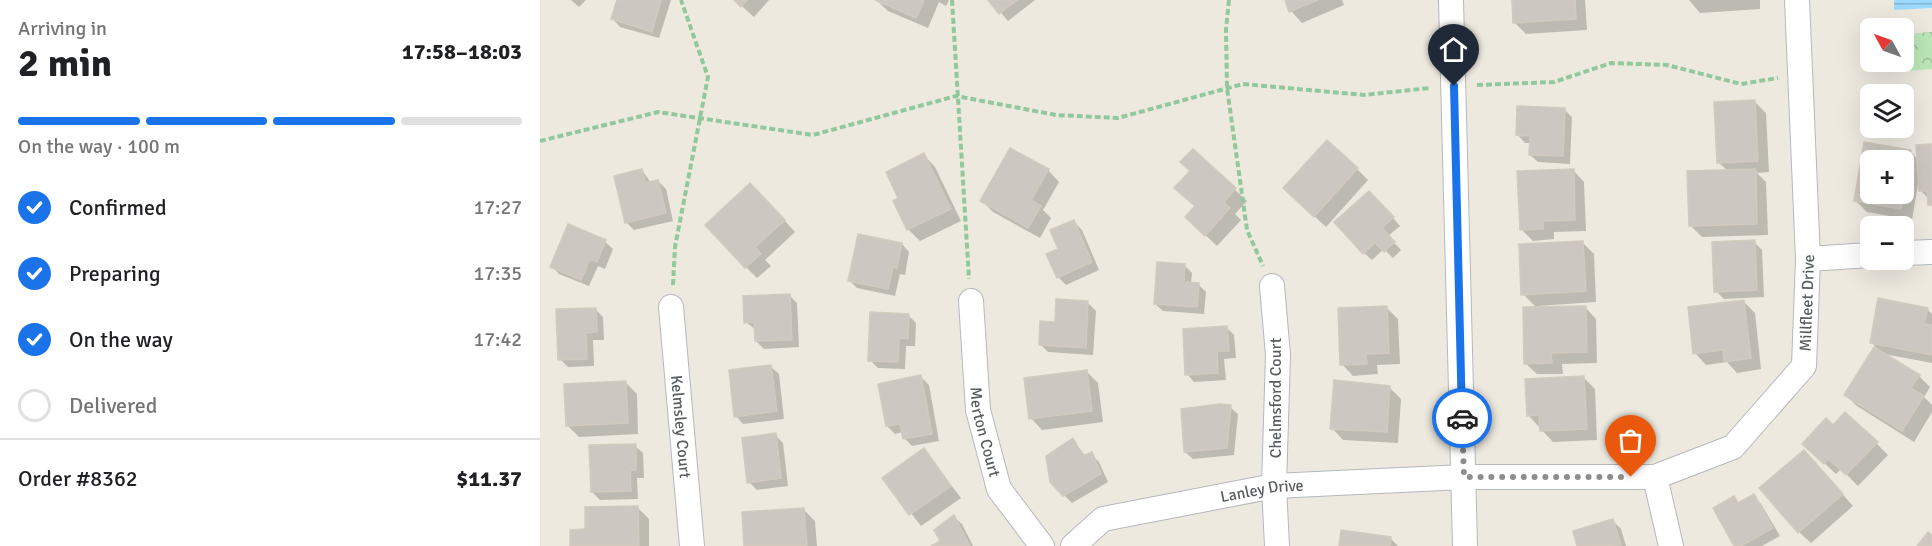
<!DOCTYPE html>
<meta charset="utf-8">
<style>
:root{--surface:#fff;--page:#f2f2f2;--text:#202124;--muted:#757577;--line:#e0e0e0;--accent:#1a73e8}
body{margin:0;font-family:Signika,sans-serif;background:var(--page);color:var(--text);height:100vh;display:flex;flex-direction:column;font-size:22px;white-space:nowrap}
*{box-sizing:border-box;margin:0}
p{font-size:20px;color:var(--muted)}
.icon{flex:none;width:33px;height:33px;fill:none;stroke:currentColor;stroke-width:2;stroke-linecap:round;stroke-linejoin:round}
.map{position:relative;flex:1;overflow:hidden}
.sheet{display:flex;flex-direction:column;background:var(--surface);width:540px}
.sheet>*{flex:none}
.needle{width:39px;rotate:310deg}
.fabs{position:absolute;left:1320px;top:18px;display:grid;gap:12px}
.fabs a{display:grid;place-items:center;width:54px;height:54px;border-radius:9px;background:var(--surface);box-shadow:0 6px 24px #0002;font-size:30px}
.pin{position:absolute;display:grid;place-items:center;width:51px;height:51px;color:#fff;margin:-62px -26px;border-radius:50% 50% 50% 0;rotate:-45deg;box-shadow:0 0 6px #0007}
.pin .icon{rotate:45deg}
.courier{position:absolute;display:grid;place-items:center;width:60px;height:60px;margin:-30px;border:4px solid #1a73e8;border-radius:50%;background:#fff;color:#222;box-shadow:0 2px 8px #0007}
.summary em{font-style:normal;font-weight:800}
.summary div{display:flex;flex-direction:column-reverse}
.summary{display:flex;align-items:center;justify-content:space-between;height:102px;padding:0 18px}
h1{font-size:39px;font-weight:800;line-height:45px}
.bar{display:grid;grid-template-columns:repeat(4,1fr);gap:9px 6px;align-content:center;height:72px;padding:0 18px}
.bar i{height:8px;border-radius:4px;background:var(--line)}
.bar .active{background:var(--accent)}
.bar p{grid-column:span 4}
.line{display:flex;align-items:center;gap:15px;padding:0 18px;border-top:2px solid var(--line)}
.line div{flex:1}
ol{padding:0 18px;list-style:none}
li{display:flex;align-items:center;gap:18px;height:66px}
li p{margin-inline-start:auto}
li .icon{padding:6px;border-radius:50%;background:var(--accent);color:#fff;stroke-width:4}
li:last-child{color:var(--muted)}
li i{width:33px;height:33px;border:3px solid var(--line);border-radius:50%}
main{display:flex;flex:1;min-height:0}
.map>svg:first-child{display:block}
</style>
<main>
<section class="sheet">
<div class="summary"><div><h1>2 min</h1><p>Arriving in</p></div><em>17:58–18:03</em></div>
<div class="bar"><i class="active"></i><i class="active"></i><i class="active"></i><i></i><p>On the way · 100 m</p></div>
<ol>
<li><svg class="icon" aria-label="check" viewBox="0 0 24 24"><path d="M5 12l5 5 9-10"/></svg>Confirmed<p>17:27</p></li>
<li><svg class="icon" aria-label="check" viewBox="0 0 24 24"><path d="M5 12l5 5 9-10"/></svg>Preparing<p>17:35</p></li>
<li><svg class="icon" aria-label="check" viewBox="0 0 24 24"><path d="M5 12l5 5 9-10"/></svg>On the way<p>17:42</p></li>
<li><i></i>Delivered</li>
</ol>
<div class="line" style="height:78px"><div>Order #8362</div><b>$11.37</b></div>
</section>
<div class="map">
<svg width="1392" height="546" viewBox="0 0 1392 546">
<defs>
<pattern id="park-crowns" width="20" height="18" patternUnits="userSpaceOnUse" patternTransform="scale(1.5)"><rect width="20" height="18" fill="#bbe7b8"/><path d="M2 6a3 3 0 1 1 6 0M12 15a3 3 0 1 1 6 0" fill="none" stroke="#9bbe99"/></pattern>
<pattern id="water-rules" width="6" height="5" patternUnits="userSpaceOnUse" patternTransform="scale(1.5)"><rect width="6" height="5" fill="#9cdaff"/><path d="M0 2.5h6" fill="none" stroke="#82b4d2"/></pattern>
</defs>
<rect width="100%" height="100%" fill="#ede9df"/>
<path fill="url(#park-crowns)" d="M1392,32V69L1358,72L1357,62H1364V34Z"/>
<path fill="url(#water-rules)" d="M1354,0H1392V8L1354,10Z"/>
<g fill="#0003" fill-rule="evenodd">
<path d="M31,0H46L39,7Z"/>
<path d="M78,0H131L119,38L80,27L73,19Z"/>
<path d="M195,0H229L214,17Z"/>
<path d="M336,0H409L406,6L399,2L388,28L348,11Z"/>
<path d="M450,0H495L468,21Z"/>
<path d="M746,0H802L804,5L762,23L751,11Z"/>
<path d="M973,0H1045L1047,30L986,34L975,23Z"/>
<path d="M1149,0H1220V9L1160,13Z"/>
<path d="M1215,102L1226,113L1229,172L1217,173L1226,182L1228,235L1162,237L1150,225L1188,171L1179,163Z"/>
<path d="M1025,110L1032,117L1030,164L998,162L990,155L991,143H985L978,135Z"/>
<path d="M1325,144L1370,151L1379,160L1392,146V207L1389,199L1381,191L1379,178L1372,220L1327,212L1316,201ZM1330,160H1364V194H1330Z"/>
<path d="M653,151L707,201L695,214L701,220L677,246L658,228L651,171Z"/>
<path d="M384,155L395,167L421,221L380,241L369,230L355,202L360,199Z"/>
<path d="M817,169L828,180L786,227L757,200Z"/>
<path d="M102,170L111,183L118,181L126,189L133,221L94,230L86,222Z"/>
<path d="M508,170L519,182L503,210L511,218L500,238L453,212L442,201Z"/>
<path d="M1033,170L1044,182L1046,231L1014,232V239L993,241L981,229Z"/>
<path d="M222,196L255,232L225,260L231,266L217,278L206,267Z"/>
<path d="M837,200L860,226L848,236L861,250L853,258L844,249L832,260L824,253Z"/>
<path d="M534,222L542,230L559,270L526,285L518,277L520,250Z"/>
<path d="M65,242L73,249L65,269L58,266L49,286L19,274L12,266Z"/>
<path d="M1042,242L1054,254L1056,302L998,306V308L1045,307L1056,319L1057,363L1022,364L1023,374H997L985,363L997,308L983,294Z"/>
<path d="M1214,242L1222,250L1224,297L1184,299L1176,291Z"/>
<path d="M362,244L369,252L365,275L360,274L355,296L317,288L309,280Z"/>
<path d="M644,265L652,273L651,284H658L666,292L664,314L623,311L615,304Z"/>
<path d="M249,295L257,303L259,347L224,349L216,341V330L206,322Z"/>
<path d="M1203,301L1215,313L1221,369L1197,373L1187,362L1166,365L1155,353Z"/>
<path d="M548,303L556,311L553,355L508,352L501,345L516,324Z"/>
<path d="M846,307L858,319L860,364L837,365L838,374L813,376L802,364Z"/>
<path d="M55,309L63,317L64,340H53L54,366L28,367L20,359Z"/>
<path d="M1387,309L1392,314V363L1344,354L1379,376L1390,387L1384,397L1392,405V412L1374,442L1317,406L1306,395L1336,347L1331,342Z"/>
<path d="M368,315L376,323L375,346H366L365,369L338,368L330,360Z"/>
<path d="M687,328L694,335L696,358L684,359L686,380L654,382L647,374Z"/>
<path d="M231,367L239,374L244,419L203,424L196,416Z"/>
<path d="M547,372L558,383L563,422L502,430L491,418Z"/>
<path d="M381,377L389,385L399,441L372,446L364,438L363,432L355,434L347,426Z"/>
<path d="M1044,378L1055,389L1057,440L1013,442L988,415Z"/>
<path d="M85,382L97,394L98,434L39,437L27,425Z"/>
<path d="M849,387L861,399L858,443L803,440L792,428Z"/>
<path d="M690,407L698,414L694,455L653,459L645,452Z"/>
<path d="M1293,427L1336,443L1348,455L1318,486L1301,469L1296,474L1264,444Z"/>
<path d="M235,435L243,443L248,486L217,490L209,482Z"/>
<path d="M533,440L546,457L551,454L559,462L568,482L532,503L524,495Z"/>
<path d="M95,446L103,453L104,478H97L98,499L60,500L52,492Z"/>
<path d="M384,450L421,498L381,526L344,478Z"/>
<path d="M1275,463L1313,506L1271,543L1259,532Z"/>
<path d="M1214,496L1221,504L1240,536L1222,546H1196L1194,498L1200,504Z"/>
<path d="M98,508L109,519V546H31L47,531Z"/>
<path d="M264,510L275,521L277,546H205Z"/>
<path d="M414,517L422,524L433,546H394L402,541Z"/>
<path d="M1073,521L1081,529L1086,546H1039L1035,532Z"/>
<path d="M850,538L858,546H800Z"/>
</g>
<g fill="#ccc7c0" stroke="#d2cabd" stroke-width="1.5">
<path d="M77,0H121L112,32L71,19Z"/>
<path d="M194,0H207L201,7Z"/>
<path d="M335,0H384L376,18Z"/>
<path d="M448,0H477L459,14Z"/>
<path d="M745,0H778L749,12Z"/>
<path d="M972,0H1035L1036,19L973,23Z"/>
<path d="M1215,100L1218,161L1177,163L1174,102Z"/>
<path d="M977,106L1025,108L1023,156L989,155L990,136L976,135Z"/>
<path d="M787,140L818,168L774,217L743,188Z"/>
<path d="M1324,142L1371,150L1364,192V160H1330V194H1363L1361,209L1314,201Z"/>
<path d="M1392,144V205H1388L1387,191H1379L1376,145Z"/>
<path d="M470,148L509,169L491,200L501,206L488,228L440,201Z"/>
<path d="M653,149L696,188L684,202L690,208L665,236L645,217L655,206L634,188L650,171L640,162Z"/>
<path d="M384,153L411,209L367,230L353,201L358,198L346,172Z"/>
<path d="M102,169L105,183L118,180L126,213L85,223L74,176Z"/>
<path d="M1034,169L1035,220L1003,221V229L980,230L977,171Z"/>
<path d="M1216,169L1217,224L1149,226L1147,171Z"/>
<path d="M210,183L245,220L215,247L221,254L205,268L165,225Z"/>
<path d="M829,191L854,217L842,228L855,242L844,252L835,243L823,254L794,222Z"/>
<path d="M534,220L552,262L517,278L506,254L518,249L510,230Z"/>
<path d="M28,224L66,240L57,262L50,259L41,280L10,267Z"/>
<path d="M318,234L362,243L357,268L353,267L348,289L308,281Z"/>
<path d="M1215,240L1217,290L1174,292L1172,242Z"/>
<path d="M1043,241L1046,291L981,295L979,244Z"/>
<path d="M617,262L645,264L644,282L659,283L657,307L614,304Z"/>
<path d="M250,294L252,340L215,341L214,322L204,323L203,296Z"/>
<path d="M1338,298L1388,308L1384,324L1392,325V355L1330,343Z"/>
<path d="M516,299L548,301L546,348L499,345L500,321L515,322Z"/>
<path d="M1204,300L1211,358L1184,362L1183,350L1153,354L1148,307Z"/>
<path d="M847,306L849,353L826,354L827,364L800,365L798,308Z"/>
<path d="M1046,306L1047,352L1011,353L1012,363L984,364L983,307Z"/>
<path d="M56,308L57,332L46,333L47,359L18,360L16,309Z"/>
<path d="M330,312L369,314L368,339L359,338L358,362L328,361Z"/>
<path d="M687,326L689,351H677L678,373L645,375L643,329Z"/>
<path d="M1334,347L1380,375L1371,388L1384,396L1362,431L1304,395Z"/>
<path d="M231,365L237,411L194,417L189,370Z"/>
<path d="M547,370L552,411L489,419L484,378Z"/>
<path d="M381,375L392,434L363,439L360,424L346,426L338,384Z"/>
<path d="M1044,376L1047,429L1000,431L999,415L987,416L985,379Z"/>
<path d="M794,380L850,386L847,432L790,429Z"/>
<path d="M86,381L88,423L26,426L24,384Z"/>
<path d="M680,404L691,405L687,448L644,452L641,409Z"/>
<path d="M1305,412L1338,442L1306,475L1288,459L1284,464L1262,444L1286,418L1293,425Z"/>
<path d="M236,433L241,478L207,483L202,438Z"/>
<path d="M533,438L543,456L552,452L561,474L523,496L510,482L506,456Z"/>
<path d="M96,444V470H90L91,491L51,492L49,445Z"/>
<path d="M384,448L411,486L369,515L342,478Z"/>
<path d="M1264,450L1303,494L1258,533L1219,488Z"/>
<path d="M1214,494L1233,528L1201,546H1194L1173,508L1194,496L1198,503Z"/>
<path d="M98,506L99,546H30V530L45,529V507Z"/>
<path d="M264,508L267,546H204L202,512Z"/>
<path d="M414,515L430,546H391L400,541L394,530Z"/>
<path d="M1073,519L1081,545L1037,546L1033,531Z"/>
<path d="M801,530L851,537L850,546H799Z"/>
<path d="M1388,532L1392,535V546H1377Z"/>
</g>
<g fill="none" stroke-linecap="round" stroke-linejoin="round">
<defs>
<g id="minor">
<path d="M911,0L925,546"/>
<path d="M1364,253L1392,252"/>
<path d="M1268,259L1330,255"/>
<path d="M732,286L738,355L734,486L737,546"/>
<path id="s1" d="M431,301L438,410L459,489L502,546"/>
<path id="s2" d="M131,307L152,546"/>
<path d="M1115,477L1131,546"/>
<path id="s3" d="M533,546L563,519L734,486L924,477H1115L1193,447L1264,366L1268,259L1257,0"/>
</g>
</defs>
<use href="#minor" stroke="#b5b8bd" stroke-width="26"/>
<g stroke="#92c89d" stroke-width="4" stroke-dasharray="6 3" stroke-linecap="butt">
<path d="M412,0L429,279"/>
<path d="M689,0L686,29L687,88L707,230L723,266"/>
<path d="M937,85L1014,82L1071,63L1127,65L1201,84L1238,78"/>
<path d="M0,141L118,112L273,135L416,96L516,115L578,118L703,84L824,95L890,88"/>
<path d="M133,285L135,247L168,77L141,0"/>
</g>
<use href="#minor" stroke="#fff" stroke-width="24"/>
</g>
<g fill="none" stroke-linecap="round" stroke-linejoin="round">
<path stroke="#8c8e8d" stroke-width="6" stroke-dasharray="0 10.8" d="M922,418L924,477H1091"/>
<path stroke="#1a73e8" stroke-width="8" d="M914,86L922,418"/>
</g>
<g text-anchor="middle" stroke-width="4.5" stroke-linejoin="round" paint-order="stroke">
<g font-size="16" fill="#585d61" stroke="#fff">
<text dy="6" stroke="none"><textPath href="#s3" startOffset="850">Millfleet Drive</textPath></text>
<text transform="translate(735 398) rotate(-90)" y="6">Chelmsford Court</text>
<text dy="6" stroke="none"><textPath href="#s2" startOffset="120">Kelmsley Court</textPath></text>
<text dy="6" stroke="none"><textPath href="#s1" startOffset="132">Merton Court</textPath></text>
<text dy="6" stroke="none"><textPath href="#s3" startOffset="202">Lanley Drive</textPath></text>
</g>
</g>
</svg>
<div class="fabs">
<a><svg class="needle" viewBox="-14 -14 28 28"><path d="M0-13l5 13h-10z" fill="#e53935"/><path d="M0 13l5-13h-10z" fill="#757577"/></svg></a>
<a><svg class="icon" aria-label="layers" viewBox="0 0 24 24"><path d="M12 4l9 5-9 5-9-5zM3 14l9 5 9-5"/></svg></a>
<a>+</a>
<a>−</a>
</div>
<div class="pin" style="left:1091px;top:477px;background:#ea580c"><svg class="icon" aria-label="bag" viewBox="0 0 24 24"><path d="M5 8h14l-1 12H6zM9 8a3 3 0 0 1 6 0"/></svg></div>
<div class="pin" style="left:914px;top:86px;background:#1f2937"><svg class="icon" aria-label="home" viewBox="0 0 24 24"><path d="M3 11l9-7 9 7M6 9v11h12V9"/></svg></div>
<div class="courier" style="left:922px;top:418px"><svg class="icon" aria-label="car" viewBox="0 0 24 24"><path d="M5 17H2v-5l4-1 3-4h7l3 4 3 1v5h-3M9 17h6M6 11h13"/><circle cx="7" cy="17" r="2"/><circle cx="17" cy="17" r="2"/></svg></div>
</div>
</main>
